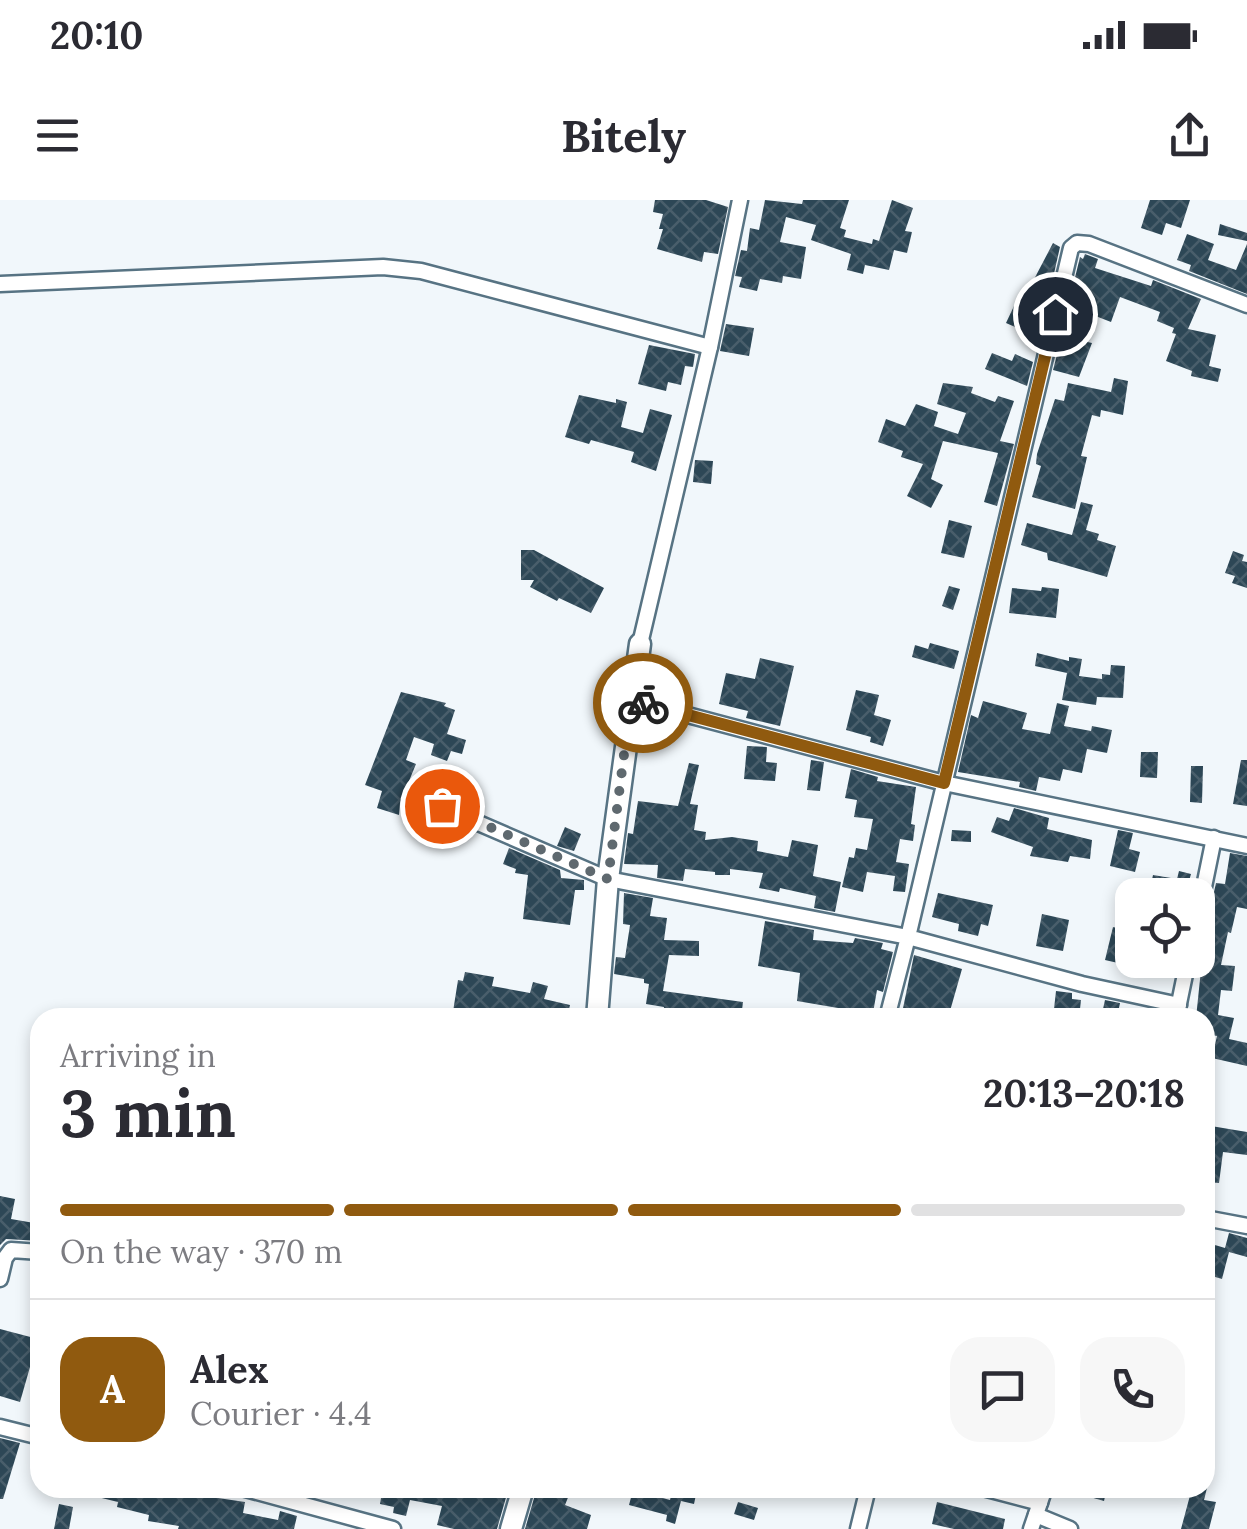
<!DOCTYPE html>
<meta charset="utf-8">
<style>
:root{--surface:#fff;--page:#f7f7f7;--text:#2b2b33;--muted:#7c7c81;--line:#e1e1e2;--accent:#905a0f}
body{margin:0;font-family:Lora,serif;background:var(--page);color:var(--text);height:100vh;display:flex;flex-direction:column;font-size:38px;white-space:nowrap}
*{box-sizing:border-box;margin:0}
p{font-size:32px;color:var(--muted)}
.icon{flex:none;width:55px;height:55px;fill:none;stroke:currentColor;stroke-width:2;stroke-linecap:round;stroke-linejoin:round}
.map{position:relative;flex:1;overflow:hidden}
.details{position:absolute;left:30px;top:808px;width:1185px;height:490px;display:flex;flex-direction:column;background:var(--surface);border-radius:30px;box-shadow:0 5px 15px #0003}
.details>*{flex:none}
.tools{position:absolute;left:1115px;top:678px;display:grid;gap:20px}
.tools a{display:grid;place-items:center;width:100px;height:100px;border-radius:20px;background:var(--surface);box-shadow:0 5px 15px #0003;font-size:50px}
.pin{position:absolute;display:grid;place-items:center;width:85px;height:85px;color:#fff;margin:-42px;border:5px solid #fff;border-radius:50%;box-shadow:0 2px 10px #0007}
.courier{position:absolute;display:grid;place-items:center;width:100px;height:100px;margin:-50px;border:8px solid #905a0f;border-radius:50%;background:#fff;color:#222;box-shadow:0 2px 12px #0007}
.summary em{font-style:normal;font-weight:700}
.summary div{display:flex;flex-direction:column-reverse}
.summary{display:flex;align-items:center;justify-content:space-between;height:170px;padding:0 30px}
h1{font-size:65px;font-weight:700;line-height:75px}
.bar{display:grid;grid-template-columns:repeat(4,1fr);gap:15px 10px;align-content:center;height:120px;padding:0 30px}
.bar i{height:12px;border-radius:8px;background:var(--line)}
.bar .active{background:var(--accent)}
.bar p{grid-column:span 4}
.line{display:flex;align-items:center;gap:25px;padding:0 30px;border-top:2px solid var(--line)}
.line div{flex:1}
.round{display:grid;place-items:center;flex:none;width:105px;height:105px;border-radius:30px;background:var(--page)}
.status{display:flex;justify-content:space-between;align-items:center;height:70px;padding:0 50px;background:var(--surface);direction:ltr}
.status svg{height:28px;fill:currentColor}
header{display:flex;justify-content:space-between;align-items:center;height:130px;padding:0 30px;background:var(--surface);font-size:45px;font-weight:700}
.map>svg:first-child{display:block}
</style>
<div class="status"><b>20:10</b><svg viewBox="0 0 49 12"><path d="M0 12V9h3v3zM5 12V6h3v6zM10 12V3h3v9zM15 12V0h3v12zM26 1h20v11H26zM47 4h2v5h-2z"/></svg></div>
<header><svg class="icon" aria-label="menu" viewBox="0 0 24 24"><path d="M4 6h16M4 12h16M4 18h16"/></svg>Bitely<svg class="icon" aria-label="share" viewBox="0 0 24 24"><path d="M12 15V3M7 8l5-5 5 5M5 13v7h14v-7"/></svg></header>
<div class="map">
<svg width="1247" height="1329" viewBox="0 0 1247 1329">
<defs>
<pattern id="building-cross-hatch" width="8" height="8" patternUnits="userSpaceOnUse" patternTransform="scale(2.5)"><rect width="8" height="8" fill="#2d4756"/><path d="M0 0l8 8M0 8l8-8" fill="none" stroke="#495e6b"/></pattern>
</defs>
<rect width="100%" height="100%" fill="#f1f7fb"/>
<g fill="url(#building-cross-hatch)">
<path d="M655,0H706L728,7L718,54L704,52L702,62L657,49L663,29H659L663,14L653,12Z"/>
<path d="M765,0L802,4L803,0H849L840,28L846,30L844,37L872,44L873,39L879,41L892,0L913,8L905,31L912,32L907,53L894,50L889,70L865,65L863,74L847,70L851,54L811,40L816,25L786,17L780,42L806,47L801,79L783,76L782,83L760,79L757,91L739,87L742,77L735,76L741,50L747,51L750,28L759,30Z"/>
<path d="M1150,0H1190L1181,28L1166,23L1162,35L1141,28Z"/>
<path d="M1220,24L1247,33V41L1218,35Z"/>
<path d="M1187,34L1214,44L1208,60L1236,70L1247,44V94L1189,71L1191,65L1177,60Z"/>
<path d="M1053,43L1060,47L1048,100L1031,134L1006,123L1014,106L1019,108Z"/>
<path d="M1085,54L1098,59L1095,68L1151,86L1153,80L1201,99L1188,129L1216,135L1209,166L1221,169L1218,182L1191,176L1192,171L1166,161L1176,134L1172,133L1174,128L1157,121L1160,112L1120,97L1111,122L1080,110L1086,95L1072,90L1080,57L1083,59Z"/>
<path d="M726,124L754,128L749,156L720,151Z"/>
<path d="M1074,139L1092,143L1079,177L1053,170L1058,151L1071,154Z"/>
<path d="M649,145L695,154L693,167L685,166L681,185L668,182L666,191L638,184Z"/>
<path d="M992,153L1012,161L1015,154L1033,162L1027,186L985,169Z"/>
<path d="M1114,178L1128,181L1123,215L1101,210L1100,217L1092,215L1081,256L1087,257L1075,309L1032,297L1041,266L1036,264L1037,254L1055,199L1064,201L1068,183L1111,192Z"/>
<path d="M943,183L973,187L971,193L995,202L998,196L1014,201L1000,241L1014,244L997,306L984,302L998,253L943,241L931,279L943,285L931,308L907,296L923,264L901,257L903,251L878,242L886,219L905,226L916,204L938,212L934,226L958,234L966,213L937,204Z"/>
<path d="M579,195L616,203V199L627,202L621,227L643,233L650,209L672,215L656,271L631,262L634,252L591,240L589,244L565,237Z"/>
<path d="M695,260L713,261L711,284L693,282Z"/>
<path d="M1081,302L1093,305L1086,330L1099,334L1097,340L1116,346L1107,377L1048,360L1047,353L1021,345L1027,323L1072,335Z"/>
<path d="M949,320L972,326L964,358L941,353Z"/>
<path d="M521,350H534L604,388L591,413L559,398L557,401L530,387L534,380H521Z"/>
<path d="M1233,351L1244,355L1242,361L1247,362V388L1232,383L1235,376L1225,373Z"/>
<path d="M949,386L960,389L953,410L942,406Z"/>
<path d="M1042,387L1059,389L1056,418L1009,413L1012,388L1041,391Z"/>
<path d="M930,443L959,451L954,469L912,457L915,445L928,449Z"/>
<path d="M1037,453L1069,461V457L1082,459L1079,476L1102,479V474L1110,475L1111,465L1125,466L1123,498L1097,497L1096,505L1062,500L1067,473L1035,466Z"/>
<path d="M760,458L794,466L780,526L746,518L748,511L719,504L726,473L755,479Z"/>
<path d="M650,471L678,475L677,495L664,494V498L647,493Z"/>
<path d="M856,490L879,495L874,515L891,520L883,546L870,542L871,537L846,530Z"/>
<path d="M401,492L446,503L444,506L455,510L447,534L466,540L462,554L451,551L447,561L431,555L434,544L414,537L406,560L416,564L400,603L399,615L377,608L382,591L365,585Z"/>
<path d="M983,501L1027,513L1022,529L1050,534L1057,503L1069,506L1064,526L1091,531L1092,526L1112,530L1107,553L1087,549L1082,573L1063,569L1060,581L1039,577L1036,591L1019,587L1020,582L958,572L971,515L978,518Z"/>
<path d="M747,546L767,547L766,562L777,563L775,581L744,579Z"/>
<path d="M1141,552H1158L1157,578L1140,577Z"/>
<path d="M811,560L824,562L820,591L807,590Z"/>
<path d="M1241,560H1247V606L1233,604Z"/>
<path d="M689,563L699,565L690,604L698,605L694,630L706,632L705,640L732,637L758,641L757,651L788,657L792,640L818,645L813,676L841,682L835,712L814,708L816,696L780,688L779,692L759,688L763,673L730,669V675H715V672L685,669L683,681L657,678L658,665L624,664L628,633L633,634L638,601L678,606Z"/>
<path d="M1191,566H1203L1202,603L1190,602Z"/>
<path d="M851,569L878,577L877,581L916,587L911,624L915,625L913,641L900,639L896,662L909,664L905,692L893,691L895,676L867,672L863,692L842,687L849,657L854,658L856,648L867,650L873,619L854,617L857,600L845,598Z"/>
<path d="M1014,608L1049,618L1047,629L1092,640L1090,659L1070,656L1068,662L1030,656L1033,647L991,632L997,617L1009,621Z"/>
<path d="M429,624L450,635L443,647L423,637Z"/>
<path d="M565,627L581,634L574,651L557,646Z"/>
<path d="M952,630L971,631V642L951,641Z"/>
<path d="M1118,630L1133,633L1129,649L1140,652L1135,672L1110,666Z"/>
<path d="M509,648L560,670L561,678L584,680V690H575L570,725L523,719L528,675L515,673L516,669L503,664Z"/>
<path d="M1230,653L1247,656V709L1237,707L1231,733L1228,732L1221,765L1235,766L1232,791L1221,790L1218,815L1234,818L1229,839L1247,843V866L1212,858L1217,836L1205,834V818H1196L1202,760L1198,756V738L1200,726L1208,719L1216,683L1225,684Z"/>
<path d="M1179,671L1191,674L1185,695L1150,689L1153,675L1177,679Z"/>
<path d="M624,693L653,698L650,716L667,718L664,740L699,741V756L669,755L663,791L743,802L741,818L663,815L664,807L646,804L649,784L644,783V779L614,774L616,757L625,758L630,725L623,724Z"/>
<path d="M938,693L993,705L988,726L981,724L978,736L958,731L959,724L932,717Z"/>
<path d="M1042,714L1069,720L1063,751L1036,746Z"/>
<path d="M765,721L814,730L813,740L853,743L855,738L883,743L881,749L893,752L883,792L877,790L873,813L869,812L868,818H842L844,809L797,801L800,773L758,766Z"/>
<path d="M1113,727L1126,730L1118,763L1105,760Z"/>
<path d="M914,755L962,769L948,818H901Z"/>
<path d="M465,772L494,777L492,786L530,793L533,782L548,786L544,799L570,805L567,818H452L458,780L463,781Z"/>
<path d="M1056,791L1072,793V799L1081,800L1079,818H1053Z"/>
<path d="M1105,800L1120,803L1117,818H1101Z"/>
<path d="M1205,925L1247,932V955L1223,952L1219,983L1205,982Z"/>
<path d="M0,996L15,999L11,1019L40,1024V1041L6,1039L0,1045Z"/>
<path d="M1229,1033L1247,1038V1057L1229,1052L1222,1079L1205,1074V1042L1225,1048Z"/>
<path d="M0,1129L38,1139L20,1202L0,1196Z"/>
<path d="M0,1238L20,1243L3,1299H0Z"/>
<path d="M77,1288H155L204,1293L205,1288H219L218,1298L245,1302L243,1313L278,1320L280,1311L297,1316L294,1329H178L179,1326L148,1321L149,1315L117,1307L118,1302L77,1292Z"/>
<path d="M357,1288H485L507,1294L497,1329H454L437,1325L442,1306L410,1300L406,1316L393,1313L394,1307L380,1304L381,1298L357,1291Z"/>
<path d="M537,1288L554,1294L555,1290L569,1295L565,1305L591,1315L587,1329H525Z"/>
<path d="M673,1288L697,1290L694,1304L681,1301L675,1324L666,1321L667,1315L629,1305L633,1290L670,1300Z"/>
<path d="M1069,1288H1107L1104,1301L1069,1291Z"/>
<path d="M1192,1288H1207L1204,1300L1216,1302L1209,1329H1181Z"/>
<path d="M738,1302L758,1308L754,1320L734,1314Z"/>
<path d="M937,1302L1005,1319L1003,1329H954L932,1324Z"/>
<path d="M59,1304L73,1307L69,1329H54Z"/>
</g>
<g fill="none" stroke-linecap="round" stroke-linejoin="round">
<defs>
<g id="street">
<path d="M0,84L383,67L421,71L710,147"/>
<path d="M640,444L710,147L740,0"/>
<path d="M631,500L944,583L1247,646"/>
<path d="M418,597L608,679L908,737L887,818"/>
<path d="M1198,716L1214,638"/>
<path d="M1179,805L1082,784L908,737L1071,48L1077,43L1089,44L1247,105"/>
<path d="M1176,818L1188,760"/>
<path d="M1205,1018L1247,1026"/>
<path d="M0,1079L5,1058L11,1050L40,1052"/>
<path d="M0,1227L40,1237"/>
<path d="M242,1288L393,1329"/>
<path d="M983,1288L1040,1303"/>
<path d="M1036,1315L1070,1329"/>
<path d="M858,1329L868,1288"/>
<path d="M1031,1329L1045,1288"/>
</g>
<g id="secondary">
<path d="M597,818L608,679L640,444"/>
<path d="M511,1329L523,1288"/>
</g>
</defs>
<use href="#street" stroke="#577383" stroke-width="19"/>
<use href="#secondary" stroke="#577383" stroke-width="25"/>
<use href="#street" stroke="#fff" stroke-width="14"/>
<use href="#secondary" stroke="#fff" stroke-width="20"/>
</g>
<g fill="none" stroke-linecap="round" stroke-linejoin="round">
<path stroke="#5f696f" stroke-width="10" stroke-dasharray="0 18" d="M442,606L608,679L631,500L643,503"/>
<path stroke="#905a0f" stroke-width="12" d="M643,503L944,583L1055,114"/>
</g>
</svg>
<div class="tools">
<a><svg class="icon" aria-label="locate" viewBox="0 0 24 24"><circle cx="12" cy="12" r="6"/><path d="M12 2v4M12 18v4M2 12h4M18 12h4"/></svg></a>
</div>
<div class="pin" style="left:442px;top:606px;background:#ea580c"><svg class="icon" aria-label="bag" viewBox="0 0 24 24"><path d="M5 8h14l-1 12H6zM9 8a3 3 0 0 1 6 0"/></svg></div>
<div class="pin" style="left:1055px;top:114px;background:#1f2937"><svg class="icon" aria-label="home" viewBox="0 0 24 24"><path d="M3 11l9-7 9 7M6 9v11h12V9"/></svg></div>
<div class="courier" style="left:643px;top:503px"><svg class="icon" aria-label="bike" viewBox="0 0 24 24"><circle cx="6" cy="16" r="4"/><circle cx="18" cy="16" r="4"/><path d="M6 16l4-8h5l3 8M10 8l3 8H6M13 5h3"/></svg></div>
<section class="details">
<div class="summary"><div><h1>3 min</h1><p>Arriving in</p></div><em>20:13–20:18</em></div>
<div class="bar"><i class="active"></i><i class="active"></i><i class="active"></i><i></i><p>On the way · 370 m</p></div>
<div class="line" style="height:180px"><b class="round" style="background:var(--accent);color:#fff">A</b><div><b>Alex</b><p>Courier · 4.4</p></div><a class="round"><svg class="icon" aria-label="chat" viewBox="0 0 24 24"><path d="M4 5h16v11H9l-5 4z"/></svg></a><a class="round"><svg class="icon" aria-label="phone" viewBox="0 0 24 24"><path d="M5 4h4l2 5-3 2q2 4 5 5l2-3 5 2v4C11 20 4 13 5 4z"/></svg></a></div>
</section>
</div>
